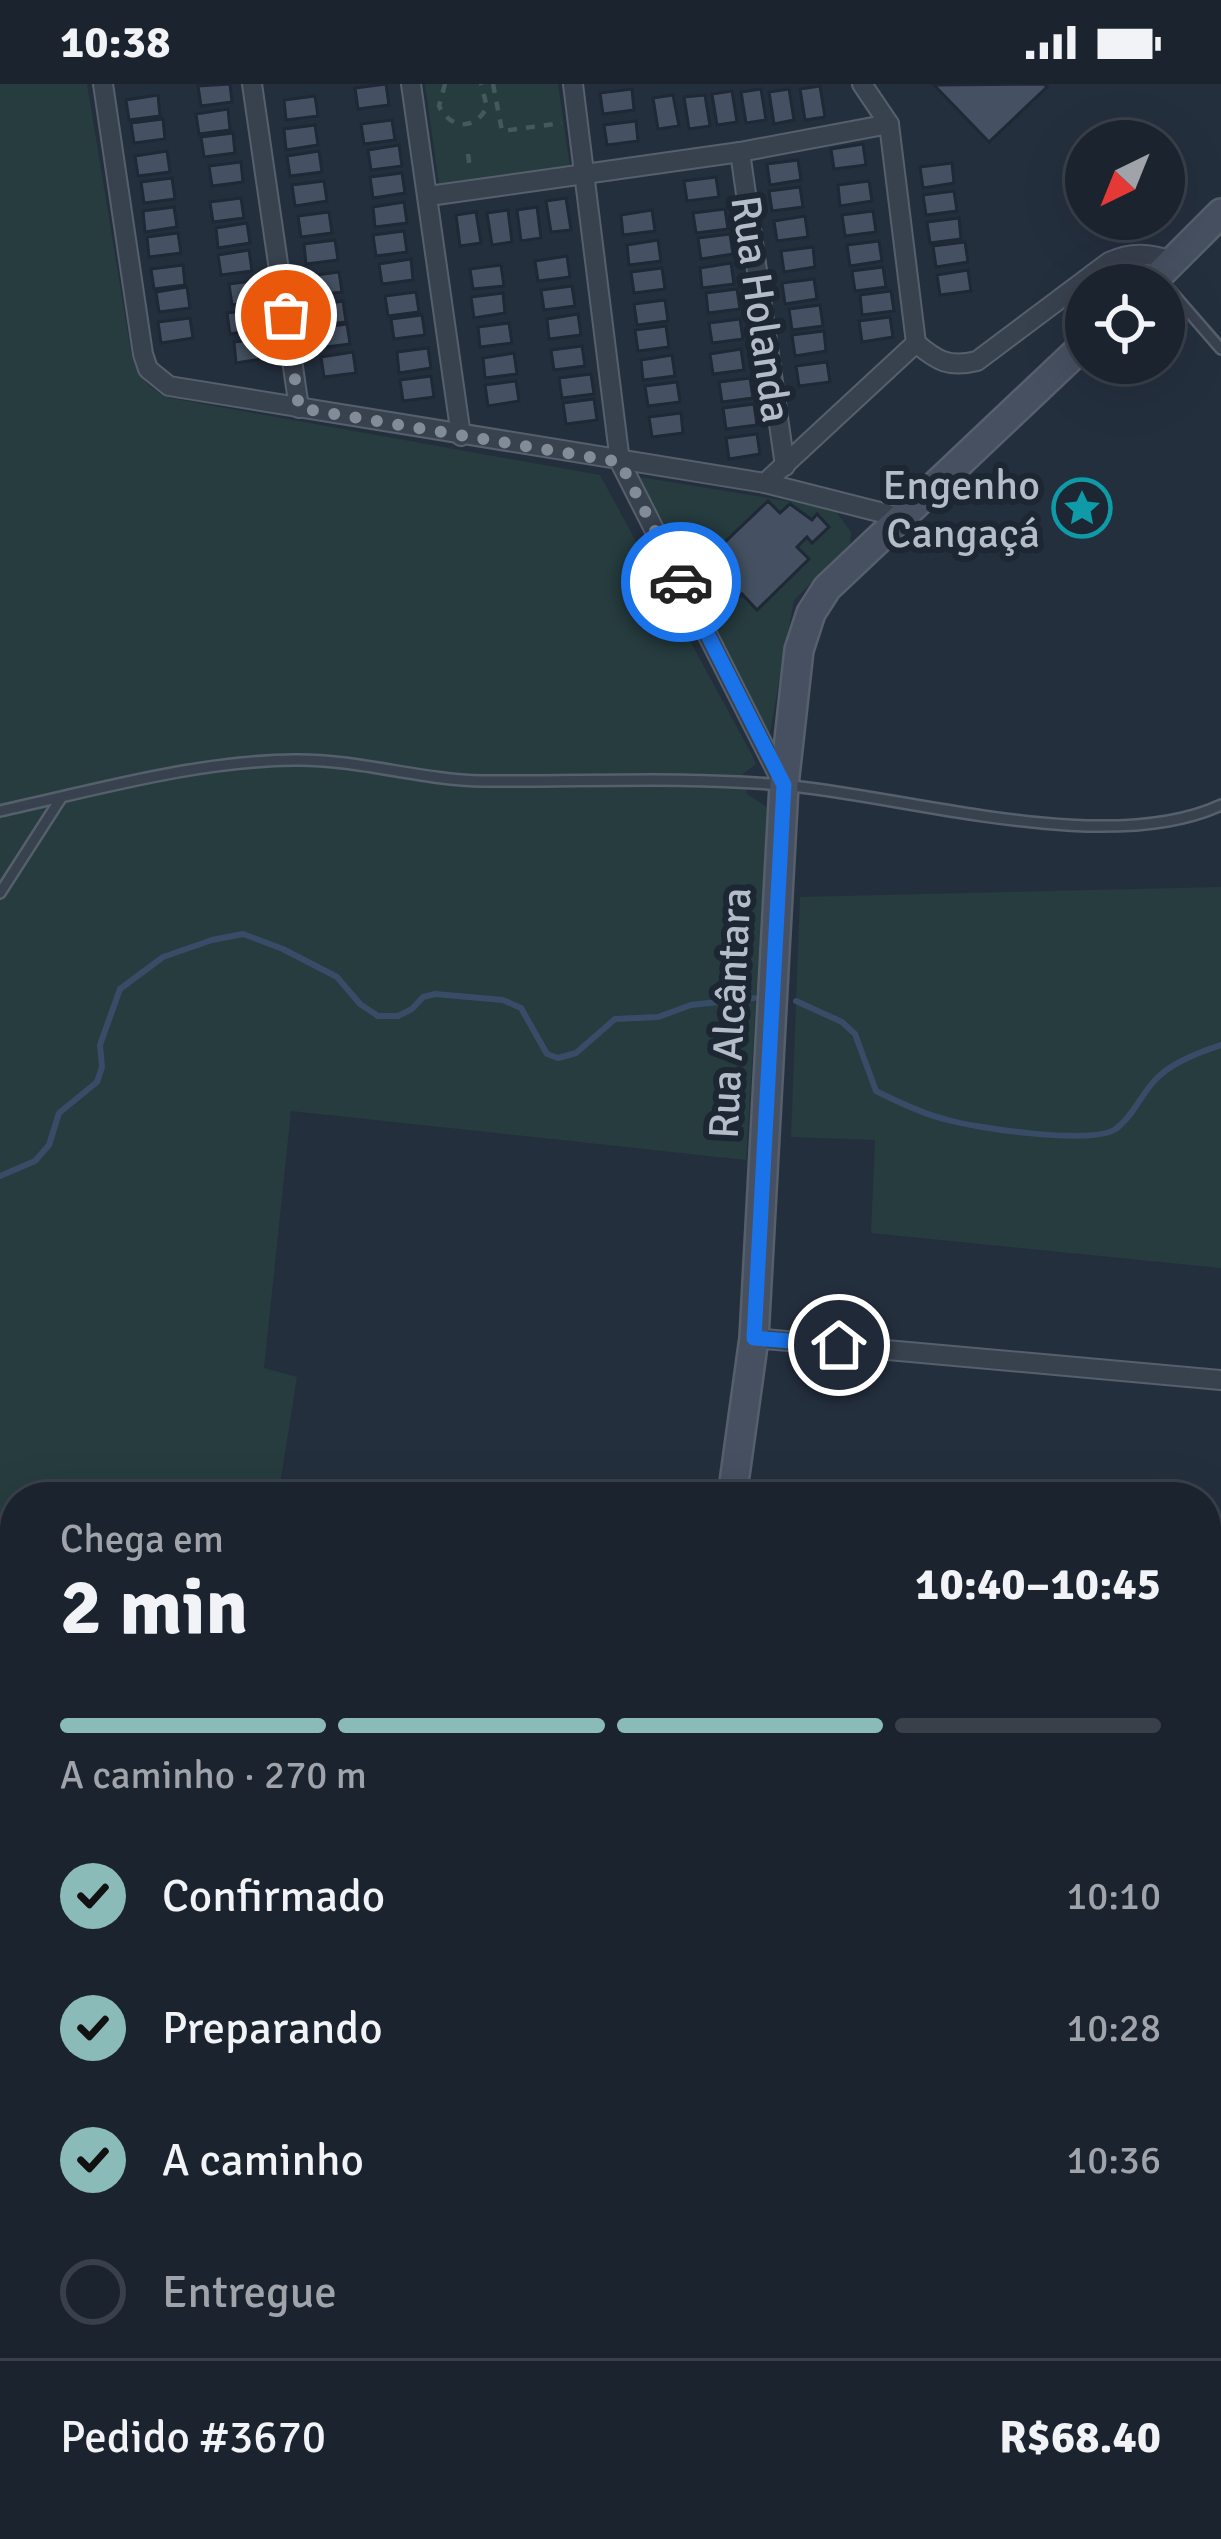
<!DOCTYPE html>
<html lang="pt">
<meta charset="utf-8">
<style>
:root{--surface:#1b232e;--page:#282f3a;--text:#f1f3f6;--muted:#a0a4aa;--line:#39404a;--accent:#8bbbb9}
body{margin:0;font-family:Signika,sans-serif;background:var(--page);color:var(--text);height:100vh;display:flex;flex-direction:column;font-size:45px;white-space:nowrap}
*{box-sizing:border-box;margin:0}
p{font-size:39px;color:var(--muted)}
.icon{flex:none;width:66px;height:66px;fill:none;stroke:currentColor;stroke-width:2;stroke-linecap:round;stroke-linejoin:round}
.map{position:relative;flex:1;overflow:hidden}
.panel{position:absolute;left:0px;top:1398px;width:1221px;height:1059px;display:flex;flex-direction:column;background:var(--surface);border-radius:48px 48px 0 0;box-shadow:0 12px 48px #0002,0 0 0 3px var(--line)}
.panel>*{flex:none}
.needle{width:78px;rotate:223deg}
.controls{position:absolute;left:1065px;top:36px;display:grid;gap:24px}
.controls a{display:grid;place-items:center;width:120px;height:120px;border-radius:50%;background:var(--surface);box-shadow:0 12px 48px #0002,0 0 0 3px var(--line);font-size:60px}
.pin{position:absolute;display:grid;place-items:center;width:102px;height:102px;color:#fff;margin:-51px;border:6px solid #fff;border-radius:50%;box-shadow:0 3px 12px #0007}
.courier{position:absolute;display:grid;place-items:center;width:120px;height:120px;margin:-60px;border:9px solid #1a73e8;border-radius:50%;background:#fff;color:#222;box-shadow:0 3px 15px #0007}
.summary em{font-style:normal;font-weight:700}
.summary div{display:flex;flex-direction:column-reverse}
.summary{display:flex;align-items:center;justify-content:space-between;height:204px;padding:0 60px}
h1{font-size:78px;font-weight:700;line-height:90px}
.bar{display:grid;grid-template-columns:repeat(4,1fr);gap:18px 12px;align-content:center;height:144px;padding:0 60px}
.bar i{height:15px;border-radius:9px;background:var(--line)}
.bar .on{background:var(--accent)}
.bar p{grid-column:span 4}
.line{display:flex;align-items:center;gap:30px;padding:0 60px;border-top:3px solid var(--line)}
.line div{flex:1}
ol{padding:0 60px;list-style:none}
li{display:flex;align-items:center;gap:36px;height:132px}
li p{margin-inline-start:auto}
li .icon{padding:12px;border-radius:50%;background:var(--accent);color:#111;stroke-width:4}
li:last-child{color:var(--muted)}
li i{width:66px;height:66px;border:6px solid var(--line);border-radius:50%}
.status{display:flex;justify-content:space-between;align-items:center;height:84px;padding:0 60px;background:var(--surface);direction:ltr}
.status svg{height:33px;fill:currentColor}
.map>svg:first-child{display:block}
</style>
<div class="status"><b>10:38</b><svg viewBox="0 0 49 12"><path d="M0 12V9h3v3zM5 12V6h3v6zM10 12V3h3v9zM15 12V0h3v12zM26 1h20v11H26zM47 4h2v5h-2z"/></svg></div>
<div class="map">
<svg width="1221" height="2455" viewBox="0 0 1221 2455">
<rect width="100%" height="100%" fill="#242f3e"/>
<g fill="#263c3f">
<path d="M0,0H87L131,268C138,291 147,305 170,314L600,391L752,671L756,680L743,690L747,710L768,724L746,1076L291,1027L264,1284L297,1293L278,1413H15V1616L0,1614Z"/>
<path d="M425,0H558L570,83L439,101Z"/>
<path d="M633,392L818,422L837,429L851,448L850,462L794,516L770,648H766Z"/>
<path d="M1221,803V1184L871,1149L875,1056L791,1053L800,813Z"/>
<path d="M0,2232L15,2234V2442H111L110,2455L0,2449Z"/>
</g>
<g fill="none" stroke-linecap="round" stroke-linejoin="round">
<g stroke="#394c67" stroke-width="6">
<path d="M796,917L842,938L855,950L876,1007C898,1018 921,1029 944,1035C974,1044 1095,1062 1117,1044C1134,1031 1141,1010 1156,995C1172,978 1199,968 1221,961"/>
<path d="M0,1092L35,1077L49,1061L59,1029L97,998L102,983L100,961L120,905L163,873L212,856L243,850L283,865L337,893L360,920L378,932H398L412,925L423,913L435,910L503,916L521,924L547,970L558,974L576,969L615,935L658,933L691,921L754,914"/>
</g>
</g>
<g fill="#455162" stroke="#1f2835" stroke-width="3">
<path d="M230,0L232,18L201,22L198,2Z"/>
<path d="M386,0L389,21L358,25L355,4Z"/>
<path d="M1044,0L1047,3L989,58L934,1Z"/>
<path d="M820,2L825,33L805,36L800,5Z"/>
<path d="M632,5L634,26L603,30L600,9Z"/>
<path d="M761,5L766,36L746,39L741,8Z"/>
<path d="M789,5L794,36L774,40L769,8Z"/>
<path d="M732,7L737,38L717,41L712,10Z"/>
<path d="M158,11L160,32L129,36L126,16Z"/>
<path d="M673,11L679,42L658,45L653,14Z"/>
<path d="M705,11L710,42L689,45L684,13Z"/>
<path d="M315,12L318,32L286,36L284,16Z"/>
<path d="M228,25L230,46L199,50L196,30Z"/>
<path d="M163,35L165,55L134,59L131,39Z"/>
<path d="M392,36L395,56L364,60L361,40Z"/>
<path d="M636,37L638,57L607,61L604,41Z"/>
<path d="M315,41L318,61L286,66L284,45Z"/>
<path d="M233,49L235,69L204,73L201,53Z"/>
<path d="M863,60L866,81L834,85L831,65Z"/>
<path d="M399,61L402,82L371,86L368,66Z"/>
<path d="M167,67L170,88L138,92L135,72Z"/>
<path d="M319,67L322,88L290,92L287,72Z"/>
<path d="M798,76L801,96L770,101L767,80Z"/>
<path d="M241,78L243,98L212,102L209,82Z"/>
<path d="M952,79L954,99L923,104L920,83Z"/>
<path d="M402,89L405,109L373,114L370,93Z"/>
<path d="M716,93L719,113L687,117L684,97Z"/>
<path d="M172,94L175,115L144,119L141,98Z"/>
<path d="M324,97L327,117L295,122L292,101Z"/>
<path d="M869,97L872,117L840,122L838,101Z"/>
<path d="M800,103L803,123L772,127L769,107Z"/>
<path d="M954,107L957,127L926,131L923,111Z"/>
<path d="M241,114L244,134L213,138L210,118Z"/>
<path d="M566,114L571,146L551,148L546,117Z"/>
<path d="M404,118L407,139L375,143L373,123Z"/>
<path d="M174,123L177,143L145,148L143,127Z"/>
<path d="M537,123L541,154L521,157L517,126Z"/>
<path d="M725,125L728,145L696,149L693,129Z"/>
<path d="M508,126L512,158L492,161L487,129Z"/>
<path d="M652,126L655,147L623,151L621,131Z"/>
<path d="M873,127L876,148L845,152L842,131Z"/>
<path d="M329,128L332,149L301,153L298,132Z"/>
<path d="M476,128L481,159L460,162L456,131Z"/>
<path d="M805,132L808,153L777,157L774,137Z"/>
<path d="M959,134L961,155L930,159L927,138Z"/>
<path d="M247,139L250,159L218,164L216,144Z"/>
<path d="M404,147L407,168L376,172L373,151Z"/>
<path d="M178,149L181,169L149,173L147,153Z"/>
<path d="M730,150L733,170L701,175L698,154Z"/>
<path d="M335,156L338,176L306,180L304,160Z"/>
<path d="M658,156L661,177L629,181L627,161Z"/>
<path d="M879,157L882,177L850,182L847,161Z"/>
<path d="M965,158L968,178L936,183L933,162Z"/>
<path d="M813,163L815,183L784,188L781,167Z"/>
<path d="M249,166L252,187L221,191L218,171Z"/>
<path d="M567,172L570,193L538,197L535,177Z"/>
<path d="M411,175L413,196L382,200L379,180Z"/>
<path d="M731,179L734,200L702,204L700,184Z"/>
<path d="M183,181L185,201L154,205L151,185Z"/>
<path d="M501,181L504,202L473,205L470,185Z"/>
<path d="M883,183L886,203L855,207L852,187Z"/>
<path d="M662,184L665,205L634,209L631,188Z"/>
<path d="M968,186L971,207L940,211L937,191Z"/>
<path d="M339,188L342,208L310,212L308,192Z"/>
<path d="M814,195L817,215L785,220L782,199Z"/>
<path d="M260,196L263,217L232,221L229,200Z"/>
<path d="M572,202L575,222L544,226L541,206Z"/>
<path d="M187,203L190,224L159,228L156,208Z"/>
<path d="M737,205L740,225L708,229L706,209Z"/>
<path d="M891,207L894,227L862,231L860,211Z"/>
<path d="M416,208L419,228L388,232L385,212Z"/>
<path d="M503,209L505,229L474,234L471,213Z"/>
<path d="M665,216L668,237L637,241L634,220Z"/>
<path d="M343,217L346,238L314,242L311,222Z"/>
<path d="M820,221L823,242L792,246L789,225Z"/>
<path d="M259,225L261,245L230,250L227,229Z"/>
<path d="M578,230L581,251L549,255L547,235Z"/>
<path d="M422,231L425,251L394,255L391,235Z"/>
<path d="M890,233L893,253L862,258L859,237Z"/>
<path d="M190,234L193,254L161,259L158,238Z"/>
<path d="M740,235L743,255L712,259L709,239Z"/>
<path d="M509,239L512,259L480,263L478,243Z"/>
<path d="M347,240L350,260L318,264L316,244Z"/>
<path d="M666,242L669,263L638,267L635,246Z"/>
<path d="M824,247L826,267L795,272L792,251Z"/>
<path d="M265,254L268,274L236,279L234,258Z"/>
<path d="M582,262L585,282L554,286L551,266Z"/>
<path d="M428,264L431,284L399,289L397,268Z"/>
<path d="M741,265L744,286L713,290L710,270Z"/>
<path d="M353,268L356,289L324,293L321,273Z"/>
<path d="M514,269L517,290L485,294L483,274Z"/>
<path d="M672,271L675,292L643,296L641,276Z"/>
<path d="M827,278L830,298L799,302L796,282Z"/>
<path d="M591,290L594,310L562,314L559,294Z"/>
<path d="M431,292L434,313L403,317L400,296Z"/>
<path d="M750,294L753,314L722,318L719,298Z"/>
<path d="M516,297L519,317L488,322L485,301Z"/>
<path d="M677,298L680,318L648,322L645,302Z"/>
<path d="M594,315L597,336L566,340L563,319Z"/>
<path d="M754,320L757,341L726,345L723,324Z"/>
<path d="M681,329L683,349L652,353L649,333Z"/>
<path d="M757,350L760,370L729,375L726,354Z"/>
<path d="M768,417L780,429L790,420L812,436L817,430L829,443L812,459L807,453L797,463L809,475L757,526L742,510L734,518L716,500L721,496L704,478Z"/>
</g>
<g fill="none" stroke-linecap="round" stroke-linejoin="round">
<defs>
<g id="lane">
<path d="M1162,197L1221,265"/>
<path d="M0,727C96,706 196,677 294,676C358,675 420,696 483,697C583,698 683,692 782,701C907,712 1106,774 1221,721"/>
<path d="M0,809L61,714"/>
</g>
<g id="street">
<path d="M103,0L143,270L148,285L169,302L765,399L916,259L889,40L862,0"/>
<path d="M252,0L299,324"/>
<path d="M411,0L461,352"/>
<path d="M573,0L620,378L782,698"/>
<path d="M740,68L785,382"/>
<path d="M429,112L740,68L889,40"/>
<path d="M916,259C937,277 949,284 977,277L1109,178C1133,167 1149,170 1174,177"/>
<path d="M765,399L899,433"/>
<path d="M754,1254L1221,1296"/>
<path d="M1206,1522L1221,1524"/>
<path d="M0,1788L15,1789"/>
<path d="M0,1950L15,1952"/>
<path d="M1206,2104H1221"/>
<path d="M0,2107L15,2108"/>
<path d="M1206,2309L1221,2310"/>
<path d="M184,2455L185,2442"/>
<path d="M406,2455V2442"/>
<path d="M627,2455L628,2442"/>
<path d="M1014,2455L1016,2442"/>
</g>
<g id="secondary">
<path d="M1149,201L1221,129"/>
<path d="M732,1413L754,1254L784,701L799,566L811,529L827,504L1086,259"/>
<path d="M0,1629L15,1631"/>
<path d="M1206,1748L1221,1749"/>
</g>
</defs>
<use href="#lane" stroke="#565f6c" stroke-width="14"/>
<use href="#street" stroke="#565f6c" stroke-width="22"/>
<use href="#secondary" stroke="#565f6c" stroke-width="32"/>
<g stroke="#44595c" stroke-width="4.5" stroke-dasharray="9 9" stroke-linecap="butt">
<path d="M445,0L439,22C450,45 475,47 487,23L481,0"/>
<path d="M493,0L502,47L562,39"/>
<path d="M468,70L470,85"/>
</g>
<use href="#lane" stroke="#38414e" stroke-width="9"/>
<use href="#street" stroke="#38414e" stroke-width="18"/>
<use href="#secondary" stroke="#465061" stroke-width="27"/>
</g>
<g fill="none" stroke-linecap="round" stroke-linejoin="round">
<path stroke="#828b98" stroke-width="12" stroke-dasharray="0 21.6" d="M286,231L299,324L620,378L681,498"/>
<path stroke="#1a73e8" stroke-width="15" d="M681,498L784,701L754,1254L839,1261"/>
</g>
<defs>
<symbol id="sight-ring" viewBox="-11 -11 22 22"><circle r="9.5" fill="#1d2633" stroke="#0f9aa8" stroke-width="1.5"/><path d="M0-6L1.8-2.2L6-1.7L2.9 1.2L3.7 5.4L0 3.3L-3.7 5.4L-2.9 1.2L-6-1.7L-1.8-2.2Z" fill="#0f9aa8"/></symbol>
</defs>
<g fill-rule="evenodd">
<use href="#sight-ring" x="1049" y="391" width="66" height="66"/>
</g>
<g text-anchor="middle" stroke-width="12" stroke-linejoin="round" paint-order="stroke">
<g font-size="42" fill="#b4bcc9" stroke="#1d2633">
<text transform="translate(762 225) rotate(82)" y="15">Rua Holanda</text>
<text transform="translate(729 929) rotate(-87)" y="15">Rua Alcântara</text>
</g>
<g font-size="42" fill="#b4bcc9" stroke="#1d2633" text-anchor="end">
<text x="1040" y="415">Engenho<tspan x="1040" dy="48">Cangaçá</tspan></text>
</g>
</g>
</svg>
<div class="controls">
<a><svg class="needle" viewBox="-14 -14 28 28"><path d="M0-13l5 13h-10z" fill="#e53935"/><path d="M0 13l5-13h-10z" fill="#a0a4aa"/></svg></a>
<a><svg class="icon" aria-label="locate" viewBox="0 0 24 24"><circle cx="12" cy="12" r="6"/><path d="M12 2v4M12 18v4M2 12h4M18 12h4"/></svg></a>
</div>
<div class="pin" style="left:286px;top:231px;background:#ea580c"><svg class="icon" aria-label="bag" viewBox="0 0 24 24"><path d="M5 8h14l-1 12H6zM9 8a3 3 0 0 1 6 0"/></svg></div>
<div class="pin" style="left:839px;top:1261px;background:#1f2937"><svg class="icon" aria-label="home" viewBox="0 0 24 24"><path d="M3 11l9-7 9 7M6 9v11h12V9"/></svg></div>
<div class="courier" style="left:681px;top:498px"><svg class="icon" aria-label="car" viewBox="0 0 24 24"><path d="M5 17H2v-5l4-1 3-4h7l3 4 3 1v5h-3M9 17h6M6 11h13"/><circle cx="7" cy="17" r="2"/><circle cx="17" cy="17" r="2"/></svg></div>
<section class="panel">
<div class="summary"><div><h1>2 min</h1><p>Chega em</p></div><em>10:40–10:45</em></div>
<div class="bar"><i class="on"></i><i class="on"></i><i class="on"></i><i></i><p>A caminho · 270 m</p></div>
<ol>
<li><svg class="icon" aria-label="check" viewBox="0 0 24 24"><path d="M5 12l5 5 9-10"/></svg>Confirmado<p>10:10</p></li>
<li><svg class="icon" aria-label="check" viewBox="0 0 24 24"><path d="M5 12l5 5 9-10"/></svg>Preparando<p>10:28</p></li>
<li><svg class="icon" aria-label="check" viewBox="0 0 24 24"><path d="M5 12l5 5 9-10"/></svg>A caminho<p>10:36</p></li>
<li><i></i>Entregue</li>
</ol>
<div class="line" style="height:156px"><div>Pedido #3670</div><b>R$68.40</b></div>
</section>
</div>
